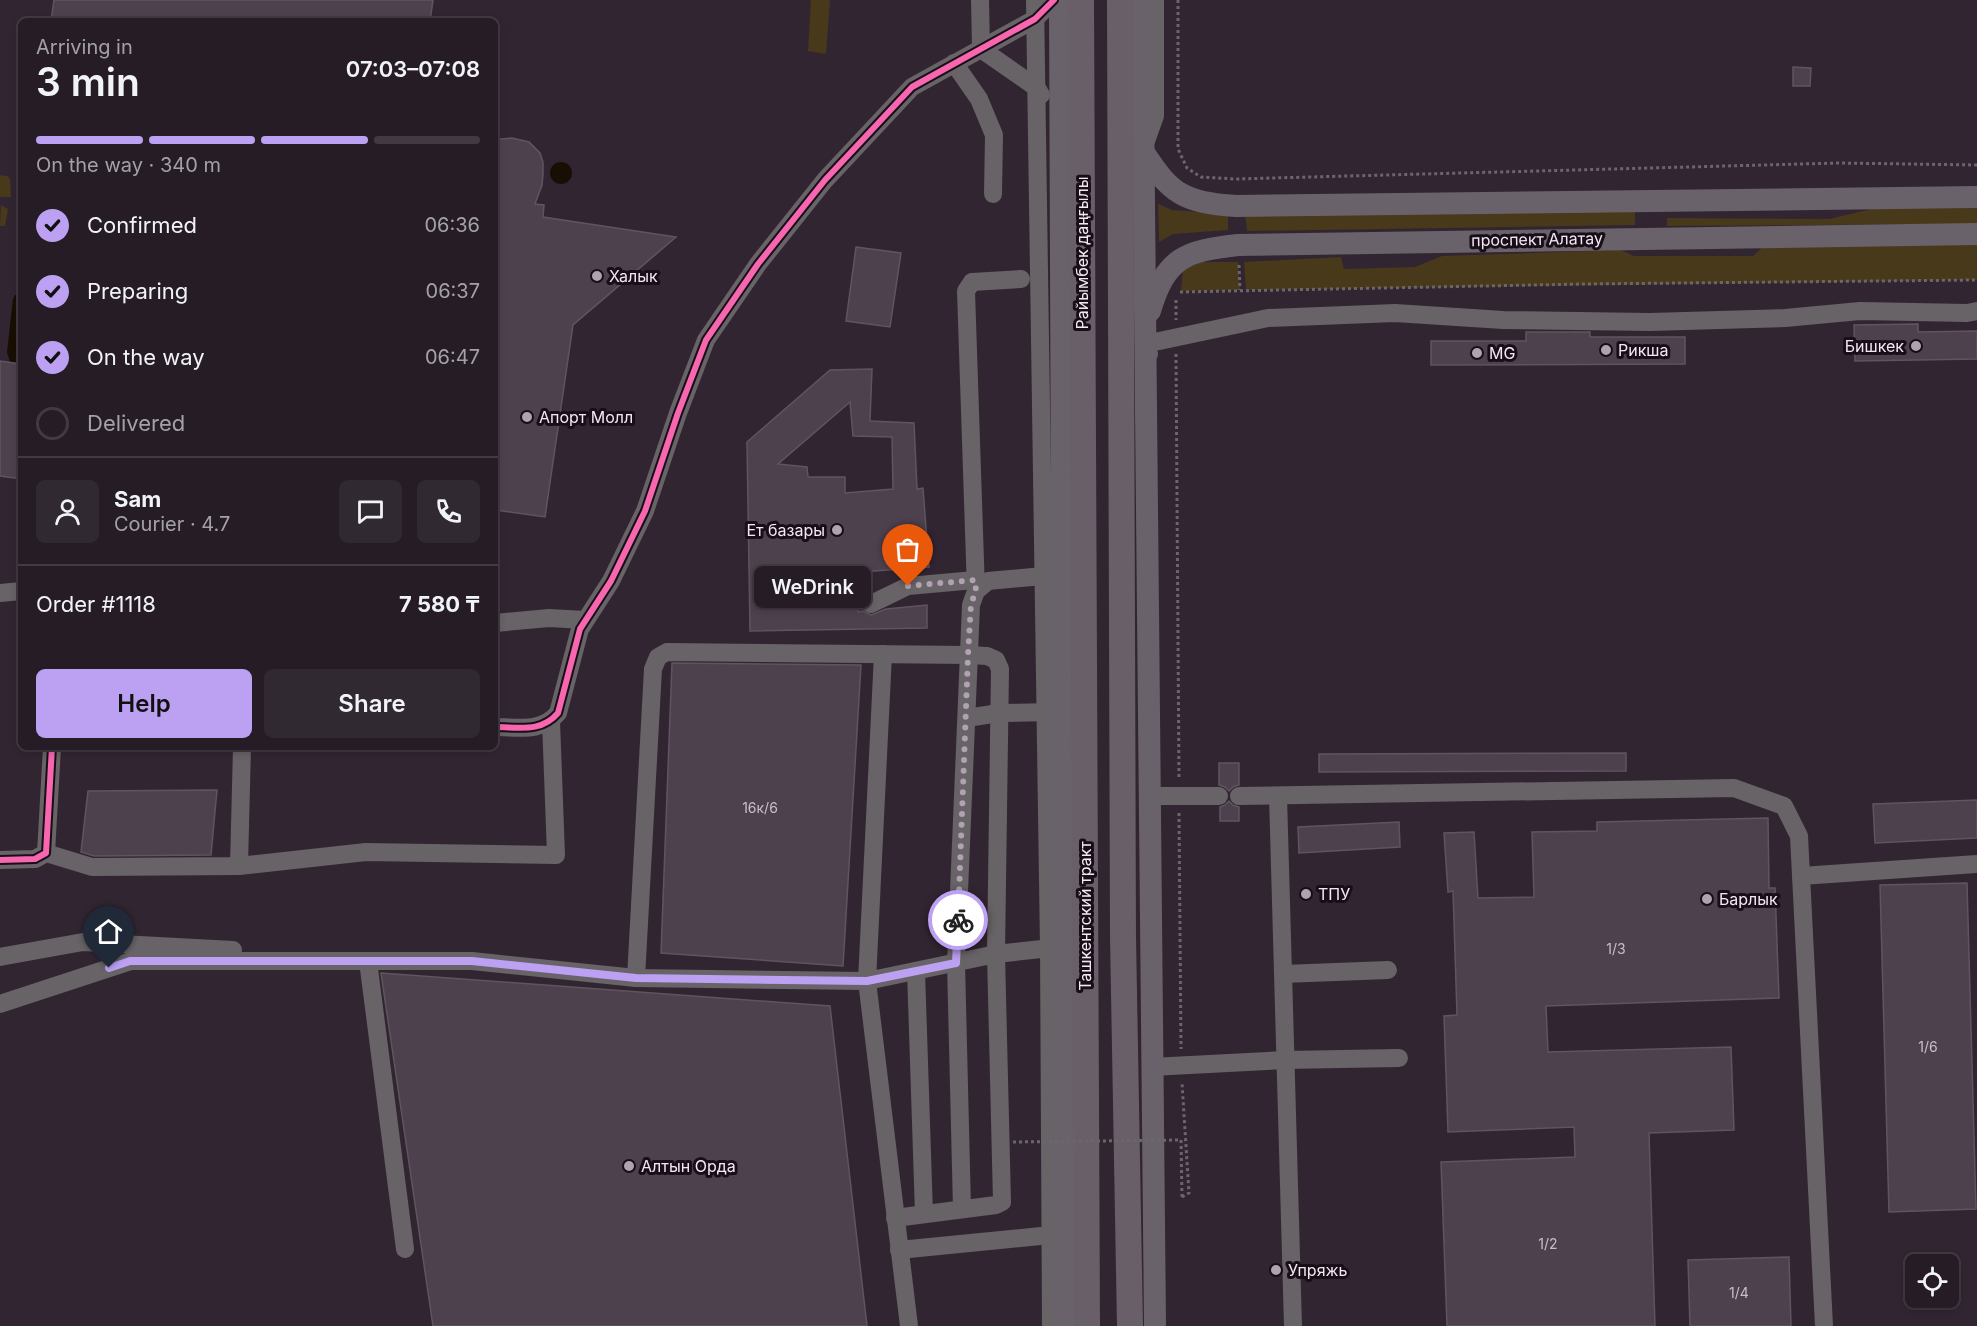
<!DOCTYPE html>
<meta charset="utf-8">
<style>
:root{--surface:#251c25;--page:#312932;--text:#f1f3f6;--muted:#a3a1a7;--line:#423a42;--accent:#bca0f2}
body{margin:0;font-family:Inter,sans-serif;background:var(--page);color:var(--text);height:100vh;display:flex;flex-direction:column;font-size:22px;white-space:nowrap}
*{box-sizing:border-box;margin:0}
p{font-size:20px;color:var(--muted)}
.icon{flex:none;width:33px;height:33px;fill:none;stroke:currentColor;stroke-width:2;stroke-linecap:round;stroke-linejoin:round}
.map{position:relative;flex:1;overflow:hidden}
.drawer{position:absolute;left:18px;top:18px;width:480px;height:732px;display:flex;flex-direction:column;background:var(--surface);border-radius:9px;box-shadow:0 3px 9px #0003,0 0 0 2px var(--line)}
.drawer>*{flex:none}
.fabs{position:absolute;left:1905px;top:1254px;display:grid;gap:12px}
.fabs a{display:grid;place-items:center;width:54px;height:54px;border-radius:9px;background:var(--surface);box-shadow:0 3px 9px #0003,0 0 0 2px var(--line);font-size:30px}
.pin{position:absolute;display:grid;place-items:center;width:51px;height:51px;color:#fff;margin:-62px -26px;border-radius:50% 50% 50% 0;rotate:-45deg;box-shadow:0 0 6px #0007}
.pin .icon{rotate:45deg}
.courier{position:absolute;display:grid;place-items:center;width:60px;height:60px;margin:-30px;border:4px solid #bca0f2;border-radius:50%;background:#fff;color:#222;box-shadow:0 2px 8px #0007}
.bubble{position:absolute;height:42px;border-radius:9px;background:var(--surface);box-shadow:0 3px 9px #0003,0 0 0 2px var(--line);font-size:20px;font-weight:600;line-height:42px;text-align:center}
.head em{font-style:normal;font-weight:600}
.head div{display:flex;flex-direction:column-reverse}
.head{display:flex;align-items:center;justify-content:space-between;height:102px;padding:0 18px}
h1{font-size:39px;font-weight:600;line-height:45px}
.bar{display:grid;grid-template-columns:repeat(4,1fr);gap:9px 6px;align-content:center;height:72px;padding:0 18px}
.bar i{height:8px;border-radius:4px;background:var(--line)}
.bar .active{background:var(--accent)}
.bar p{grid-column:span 4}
.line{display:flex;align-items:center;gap:15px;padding:0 18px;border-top:2px solid var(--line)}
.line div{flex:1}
.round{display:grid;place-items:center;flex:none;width:63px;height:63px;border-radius:9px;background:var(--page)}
ol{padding:0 18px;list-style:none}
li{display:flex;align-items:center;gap:18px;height:66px}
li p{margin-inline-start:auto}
li .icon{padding:6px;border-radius:50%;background:var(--accent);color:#111;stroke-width:4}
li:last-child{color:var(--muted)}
li i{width:33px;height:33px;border:3px solid var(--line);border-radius:50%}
.action{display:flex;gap:12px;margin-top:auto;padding:12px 18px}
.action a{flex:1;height:69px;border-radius:9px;background:var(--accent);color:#111;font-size:24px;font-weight:600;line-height:69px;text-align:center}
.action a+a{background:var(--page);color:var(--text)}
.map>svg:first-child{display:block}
</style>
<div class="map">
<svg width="1977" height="1326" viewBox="0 0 1977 1326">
<rect width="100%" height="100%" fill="#312531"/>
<g fill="#48391b">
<path d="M811,0H830L826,54L808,51Z"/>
<path d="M0,175L7,176L10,179L11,197H0Z"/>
<path d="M1158,204L1172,210L1228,214V230L1173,234L1159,242Z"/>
<path d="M1,205L8,209L5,226H0Z"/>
<path d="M1977,208V224L1667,226V218L1829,219L1871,209Z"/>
<path d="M1635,210V225L1247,231L1245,214Z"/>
<path d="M1766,244H1977V280L1246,290L1244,262L1341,257L1344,269L1415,267L1442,256L1621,250L1634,256H1753Z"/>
<path d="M1202,262H1238L1240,290L1181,291L1183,269Z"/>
</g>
<g fill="#180e04">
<circle cx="561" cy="173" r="11"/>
<path d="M21,294V364L10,362L7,352L13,299L15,295Z"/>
</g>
<g fill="#4e414e" stroke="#5f545f" stroke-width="1.5" fill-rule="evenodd">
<path d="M54,0H433L430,21H51Z"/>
<path d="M1793,67L1811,68L1810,86H1793Z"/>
<path d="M512,138L529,142L540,153L543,162V174L542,185L535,204L544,205L543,217L676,237L573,325L545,517L495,510V143L501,139Z"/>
<path d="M856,247L901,253L890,327L846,321Z"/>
<path d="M1918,324V332L1977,331V359L1855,361L1854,325Z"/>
<path d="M1526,332H1590V337H1685V364L1431,365V341H1526Z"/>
<path d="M0,361L21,364V479L0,476Z"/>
<path d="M872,369L870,421L914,423L917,489L923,488L929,567L860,572L858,612L863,611L871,615L886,609L927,605V628L750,631L747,442L830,370ZM850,402L853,436L892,437L893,489L845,493V477H808L807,467L778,464Z"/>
<path d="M672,663L861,665L843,966L661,953Z"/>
<path d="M1626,753V771L1319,772V754Z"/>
<path d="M1219,763H1239V785L1233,787L1229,791L1225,787L1219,785Z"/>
<path d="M217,790L211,855L94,856L81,852L88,791Z"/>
<path d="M1977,800V838L1875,843L1873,804Z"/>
<path d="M1229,801L1233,805L1239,807V821H1220V807L1225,805Z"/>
<path d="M1768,818L1769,888H1775L1779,998L1546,1006L1548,1052L1731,1047L1734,1130L1649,1133L1655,1326H1447L1441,1162L1575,1157L1574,1127L1448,1132L1444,1016L1457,1015L1453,891L1448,892L1444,833L1474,832L1478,898L1534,897L1532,832L1597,831V822Z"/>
<path d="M1399,822L1400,847L1299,853L1298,827Z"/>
<path d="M1967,883L1976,1209L1889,1212L1880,885Z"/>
<path d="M381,973L830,1006L867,1326H433Z"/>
<path d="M1789,1257L1791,1326H1690L1688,1260Z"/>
</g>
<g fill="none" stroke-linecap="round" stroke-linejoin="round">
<g stroke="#6b666b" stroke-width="3" stroke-dasharray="3 3" stroke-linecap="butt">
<path d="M1178,0V149L1187,168L1201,177L1235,179L1839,163L1977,165"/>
<path d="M1239,265L1240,290"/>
<path d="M1180,292L1584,284L1977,280"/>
<path d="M1176,300V320"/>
<path d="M1176,354L1179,779"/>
<path d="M1179,813L1181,1049"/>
<path d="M1181,1140L1182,1197"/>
<path d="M1182,1197L1189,1193L1182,1083"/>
</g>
<g stroke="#676367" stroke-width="18">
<path d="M980,0L981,49"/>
<path d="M1035,0L1049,948L1051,1326"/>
<path d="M981,49L1037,88L1041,95"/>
<path d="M954,63L979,99L994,135L993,194"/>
<path d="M1146,141L1155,116V0"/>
<path d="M1149,354L1145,344L1268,318L1395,313L1503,320L1650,322L1785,318L1860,311L1967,313L1977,311"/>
<path d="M976,591L966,291L972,282L1021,279"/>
<path d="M0,593L21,591"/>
<path d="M871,604L908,586L975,580"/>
<path d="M495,623L549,618L585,620"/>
<path d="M883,654L867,981L996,954L1060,947"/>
<path d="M967,718L999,713L1054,712"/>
<path d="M495,727C519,727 541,733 558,713L580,629L611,581L645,511L678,413L706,340L758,264L825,180L912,87L1035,19L1054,0"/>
<path d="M1149,796H1219"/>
<path d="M1239,796L1734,788L1784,806L1799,836L1824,1326"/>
<path d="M1278,796L1293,1326"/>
<path d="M46,853L92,867L239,866L366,852L556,855L551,721"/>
<path d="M0,860L35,859L46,853L52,747"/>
<path d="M239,866L242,747"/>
<path d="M1801,876L1977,864"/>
<path d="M0,957L83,942L233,950"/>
<path d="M368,961L405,1249"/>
<path d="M916,971L924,1214"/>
<path d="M1283,974L1388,970"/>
<path d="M636,978L653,669L658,657L667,652L968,655L987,656L996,660L1000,669L996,954L1002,1202L996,1205L895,1218"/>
<path d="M0,1004L131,961H472L636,978L867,981L909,1326"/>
<path d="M1151,1067L1285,1060L1399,1058"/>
<path d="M962,1209L956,963L971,605L976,591L988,581L1054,575"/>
<path d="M899,1250L1061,1234"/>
</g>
<g stroke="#6a626b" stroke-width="22">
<path d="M1060,0L1065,1326"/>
<path d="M1142,0L1155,1326"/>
<path d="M1143,151C1171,195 1184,202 1236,206L1977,197"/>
<path d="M1150,311C1166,257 1185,251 1238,245L1977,234"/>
</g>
<g stroke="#685f68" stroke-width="26">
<path d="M1081,0L1087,1326"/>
<path d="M1120,0L1123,937L1130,1326"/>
</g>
<path stroke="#6b666b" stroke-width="3" stroke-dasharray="3 3" stroke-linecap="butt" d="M1013,1142L1181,1140"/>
<defs>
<g id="cycleway">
<path d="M495,727C519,727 541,733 558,713L580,629L611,581L645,511L678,413L706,340L758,264L825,180L912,87L1035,19L1054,0"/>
<path d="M0,860L35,859L46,853L52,747"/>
</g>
</defs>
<use href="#cycleway" stroke="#170e17" stroke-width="10"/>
<use href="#cycleway" stroke="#f766af" stroke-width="6"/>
</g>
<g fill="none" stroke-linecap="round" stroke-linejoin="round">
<path stroke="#b0a2b0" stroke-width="6" stroke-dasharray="0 10.8" d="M908,586L975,580L976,591L971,604L968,655L958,920"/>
<path stroke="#bca0f2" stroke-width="8" d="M109,968L130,961H472L636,978L867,981L956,963L958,920"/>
</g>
<g fill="#b0a2b0" stroke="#170e17" stroke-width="2">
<circle cx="597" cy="276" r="6"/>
<circle cx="1916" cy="346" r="6"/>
<circle cx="1606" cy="350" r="6"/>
<circle cx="1477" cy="353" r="6"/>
<circle cx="527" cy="417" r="6"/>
<circle cx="837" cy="530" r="6"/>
<circle cx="1306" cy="894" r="6"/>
<circle cx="1707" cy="899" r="6"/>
<circle cx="629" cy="1166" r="6"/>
<circle cx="1276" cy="1270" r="6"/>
</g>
<g text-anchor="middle" stroke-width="6" stroke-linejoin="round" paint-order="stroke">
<g font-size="14" fill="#cabdca">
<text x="760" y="813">16к/6</text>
<text x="1616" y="954">1/3</text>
<text x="1928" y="1052">1/6</text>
<text x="1548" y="1249">1/2</text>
<text x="1739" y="1298">1/4</text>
</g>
<g font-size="16" fill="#f4e6f4" stroke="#170e17">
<text transform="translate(1537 239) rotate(-1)" y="6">проспект Алатау</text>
<text transform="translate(1082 253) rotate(-90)" y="6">Райымбек даңғылы</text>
<text transform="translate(1085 916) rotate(-90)" y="6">Ташкентский тракт</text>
</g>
<g font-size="16" fill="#f4e6f4" stroke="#170e17" text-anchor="start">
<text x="609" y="282">Халык</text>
<text x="1904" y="352" text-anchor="end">Бишкек</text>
<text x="1618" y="356">Рикша</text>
<text x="1489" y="359">MG</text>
<text x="539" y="423">Апорт Молл</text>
<text x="825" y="536" text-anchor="end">Ет базары</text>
<text x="1318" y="900">ТПУ</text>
<text x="1719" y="905">Барлык</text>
<text x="641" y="1172">Алтын Орда</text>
<text x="1288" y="1276">Упряжь</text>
</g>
</g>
</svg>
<div class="fabs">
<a><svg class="icon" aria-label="locate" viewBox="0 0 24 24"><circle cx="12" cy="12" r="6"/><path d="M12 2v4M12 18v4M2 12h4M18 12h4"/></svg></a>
</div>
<div class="pin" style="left:908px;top:586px;background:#ea580c"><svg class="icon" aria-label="bag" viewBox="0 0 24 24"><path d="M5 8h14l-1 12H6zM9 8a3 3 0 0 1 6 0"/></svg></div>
<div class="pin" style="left:109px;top:968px;background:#1f2937"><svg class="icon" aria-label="home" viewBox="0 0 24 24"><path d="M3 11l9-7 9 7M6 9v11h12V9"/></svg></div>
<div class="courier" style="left:958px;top:920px"><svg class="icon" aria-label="bike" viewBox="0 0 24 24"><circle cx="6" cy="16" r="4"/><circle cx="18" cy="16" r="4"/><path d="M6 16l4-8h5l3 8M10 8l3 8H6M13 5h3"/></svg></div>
<div class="bubble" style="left:754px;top:566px;width:117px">WeDrink</div>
<section class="drawer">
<div class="head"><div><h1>3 min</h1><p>Arriving in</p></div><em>07:03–07:08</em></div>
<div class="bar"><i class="active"></i><i class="active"></i><i class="active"></i><i></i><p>On the way · 340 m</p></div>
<ol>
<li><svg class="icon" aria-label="check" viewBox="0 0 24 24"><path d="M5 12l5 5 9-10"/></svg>Confirmed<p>06:36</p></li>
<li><svg class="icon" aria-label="check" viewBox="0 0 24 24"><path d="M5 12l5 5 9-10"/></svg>Preparing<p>06:37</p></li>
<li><svg class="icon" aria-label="check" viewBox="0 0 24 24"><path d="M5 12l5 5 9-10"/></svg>On the way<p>06:47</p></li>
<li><i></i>Delivered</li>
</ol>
<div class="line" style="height:108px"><a class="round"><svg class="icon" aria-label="person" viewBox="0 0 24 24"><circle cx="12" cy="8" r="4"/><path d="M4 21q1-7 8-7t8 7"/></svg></a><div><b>Sam</b><p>Courier · 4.7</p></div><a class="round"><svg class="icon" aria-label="chat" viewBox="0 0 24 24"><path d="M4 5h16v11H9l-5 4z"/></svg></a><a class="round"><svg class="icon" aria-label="phone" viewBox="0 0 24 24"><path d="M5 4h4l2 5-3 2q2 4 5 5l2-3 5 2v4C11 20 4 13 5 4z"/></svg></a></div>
<div class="line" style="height:78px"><div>Order #1118</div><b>7 580 ₸</b></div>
<div class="action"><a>Help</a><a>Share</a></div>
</section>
</div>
